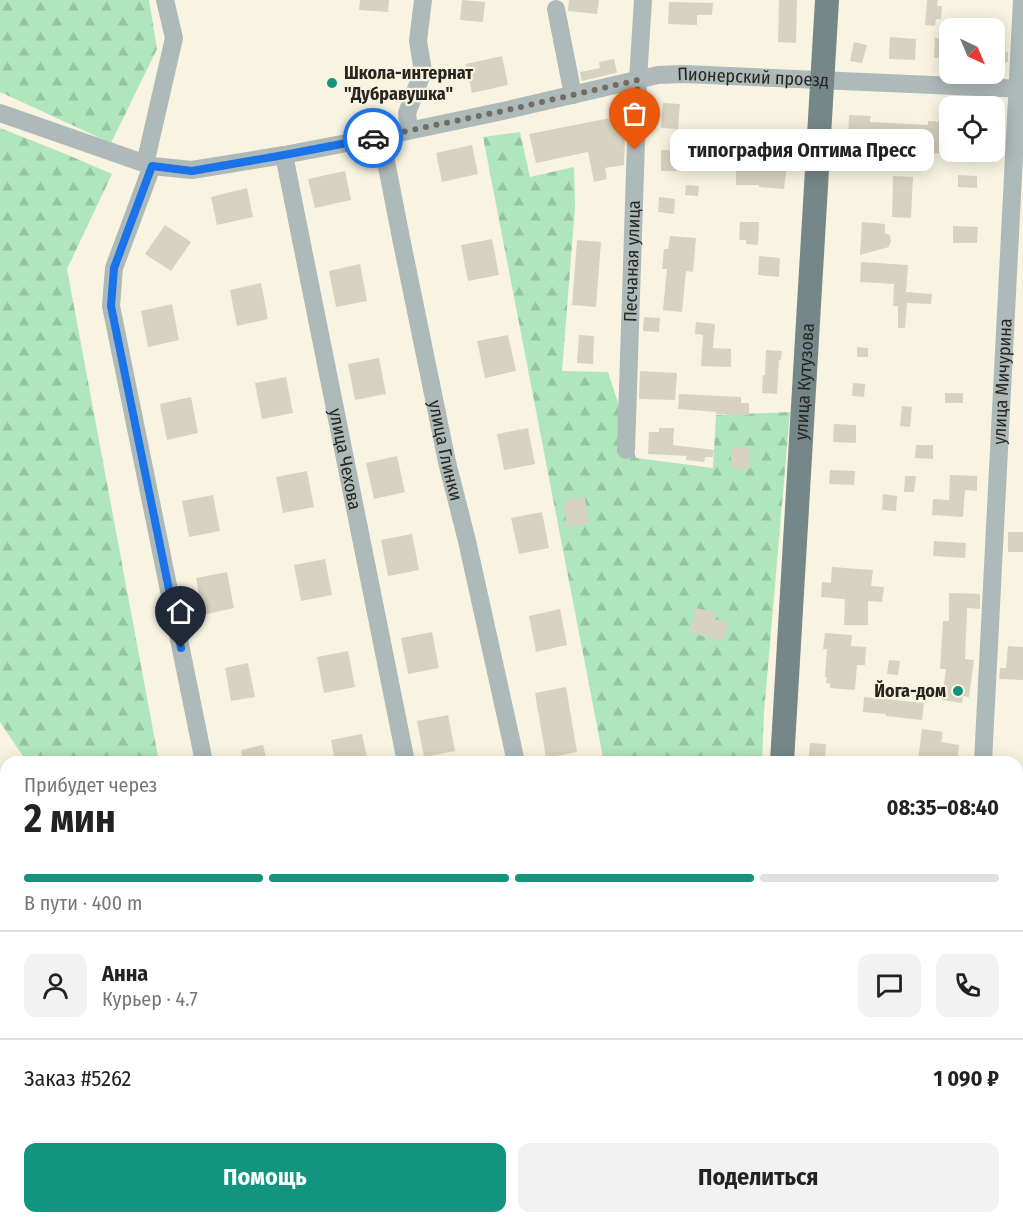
<!DOCTYPE html>
<html lang="ru">
<meta charset="utf-8">
<style>
:root{--surface:#fff;--page:#f2f2f2;--text:#222;--muted:#767676;--line:#e0e0e0;--accent:#12947e}
body{margin:0;font-family:"Fira Sans Condensed",sans-serif;background:var(--page);color:var(--text);height:100vh;display:flex;flex-direction:column;font-size:22px;white-space:nowrap}
*{box-sizing:border-box;margin:0}
p{font-size:20px;color:var(--muted)}
.icon{flex:none;width:33px;height:33px;fill:none;stroke:currentColor;stroke-width:2;stroke-linecap:round;stroke-linejoin:round}
.map{position:relative;flex:1;overflow:hidden}
.details{position:absolute;left:0px;top:756px;width:1023px;height:468px;display:flex;flex-direction:column;background:var(--surface);border-radius:18px 18px 0 0;box-shadow:0 3px 15px #0003}
.details>*{flex:none}
.needle{width:39px;rotate:136deg}
.controls{position:absolute;left:939px;top:18px;display:grid;gap:12px}
.controls a{display:grid;place-items:center;width:66px;height:66px;border-radius:12px;background:var(--surface);box-shadow:0 3px 15px #0003;font-size:30px}
.pin{position:absolute;display:grid;place-items:center;width:51px;height:51px;color:#fff;margin:-62px -26px;border-radius:50% 50% 50% 0;rotate:-45deg;box-shadow:0 0 6px #0007}
.pin .icon{rotate:45deg}
.courier{position:absolute;display:grid;place-items:center;width:60px;height:60px;margin:-30px;border:4px solid #1a73e8;border-radius:50%;background:#fff;color:#222;box-shadow:0 2px 8px #0007}
.bubble{position:absolute;height:42px;border-radius:12px;background:var(--surface);box-shadow:0 3px 15px #0003;font-size:20px;font-weight:700;line-height:42px;text-align:center}
.headline em{font-style:normal;font-weight:700}
.headline div{display:flex;flex-direction:column-reverse}
.headline{display:flex;align-items:center;justify-content:space-between;height:102px;padding:0 24px}
h1{font-size:39px;font-weight:700;line-height:45px}
.bar{display:grid;grid-template-columns:repeat(4,1fr);gap:9px 6px;align-content:center;height:72px;padding:0 24px}
.bar i{height:8px;border-radius:4px;background:var(--line)}
.bar .active{background:var(--accent)}
.bar p{grid-column:span 4}
.line{display:flex;align-items:center;gap:15px;padding:0 24px;border-top:2px solid var(--line)}
.line div{flex:1}
.round{display:grid;place-items:center;flex:none;width:63px;height:63px;border-radius:12px;background:var(--page)}
.cta{display:flex;gap:12px;margin-top:auto;padding:12px 24px}
.cta a{flex:1;height:69px;border-radius:12px;background:var(--accent);color:#fff;font-size:24px;font-weight:700;line-height:69px;text-align:center}
.cta a+a{background:var(--page);color:var(--text)}
.map>svg:first-child{display:block}
</style>
<div class="map">
<svg width="1023" height="1224" viewBox="0 0 1023 1224">
<defs>
<pattern id="forest-firs" width="22" height="20" patternUnits="userSpaceOnUse" patternTransform="scale(1.5)"><rect width="22" height="20" fill="#afe6bb"/><path d="M5 1l3.5 6h-7zM16 11l3.5 6h-7z" fill="#97c5a0"/></pattern>
</defs>
<rect width="100%" height="100%" fill="#f9f4e1"/>
<g fill="url(#forest-firs)">
<path d="M0,0H149L157,49L111,143L0,92Z"/>
<path d="M0,128L68,155L112,174L67,269L159,762H27L0,722Z"/>
<path d="M520,132L530,177L574,167L575,208L562,371L608,372L636,458L713,468L716,415L790,412L764,712L762,762H604L483,137Z"/>
<path d="M41,1218H744L743,1224H39Z"/>
</g>
<g fill="#d8d3c0">
<path d="M360,0H389L388,12L359,10Z"/>
<path d="M462,0L485,2L483,22L460,20Z"/>
<path d="M569,0H599L597,14L568,11Z"/>
<path d="M779,0H797L796,43L778,42Z"/>
<path d="M927,0H938L937,6H942L941,19H936L935,26L925,25Z"/>
<path d="M669,2L713,3L712,15H697V25L668,24Z"/>
<path d="M890,37L916,39L915,60L889,59Z"/>
<path d="M935,38H950V58H934Z"/>
<path d="M854,42L867,45L862,63L850,61Z"/>
<path d="M994,46L1006,47L1005,52H1008V62H1005V67L994,66Z"/>
<path d="M502,56L508,85L472,93L466,64Z"/>
<path d="M614,59L617,72L616,73L582,81L580,72L600,68L599,62Z"/>
<path d="M663,103L680,104L678,129L661,128Z"/>
<path d="M849,115L871,116L870,122L928,125V121L950,122V154L910,152L909,158L869,156V163L847,162Z"/>
<path d="M620,116L625,142L624,165L605,168L607,179L594,182L588,152L536,163L529,134Z"/>
<path d="M472,145L478,174L442,182L436,153Z"/>
<path d="M661,150L683,151L682,171H661Z"/>
<path d="M768,157L779,158L778,164H787L784,189L759,187V185H736V169H761L762,162L767,163Z"/>
<path d="M345,171L351,200L315,208L308,179Z"/>
<path d="M958,175L977,176V188L958,187Z"/>
<path d="M893,176L913,177L911,218L892,217Z"/>
<path d="M686,185L699,186L698,196L685,195Z"/>
<path d="M247,188L253,217L217,225L211,197Z"/>
<path d="M659,197L675,199L674,214L658,212Z"/>
<path d="M740,222H759L758,245L746,244V240H739Z"/>
<path d="M862,222L885,224V233L890,235L891,241L889,247L860,255Z"/>
<path d="M165,225L191,242L171,271L145,254Z"/>
<path d="M953,226L978,227L977,243H953Z"/>
<path d="M670,236L696,238L693,272L686,271L682,312L663,310L667,269H662L664,249H668Z"/>
<path d="M492,239L499,275L468,281L461,245Z"/>
<path d="M577,240L601,242L596,307L572,305Z"/>
<path d="M759,256L780,258L779,277L758,275Z"/>
<path d="M861,262L908,265L906,292L932,294L931,304L907,303L905,328H898V306H893L894,284L860,282Z"/>
<path d="M360,264L367,301L336,307L329,271Z"/>
<path d="M261,283L268,319L237,326L230,290Z"/>
<path d="M172,304L179,340L148,347L141,311Z"/>
<path d="M644,317L660,318L659,332L643,331Z"/>
<path d="M696,322L715,324L713,348L731,349V367L701,366L703,335L695,334Z"/>
<path d="M508,335L516,371L485,378L477,341Z"/>
<path d="M579,335L594,336L593,364L577,363Z"/>
<path d="M857,347L868,348V357H857Z"/>
<path d="M766,350L782,351L781,360H779L777,394L762,393L763,375H765Z"/>
<path d="M379,358L386,394L355,400L348,364Z"/>
<path d="M640,371L677,373L675,400L639,399Z"/>
<path d="M286,377L293,413L262,419L255,383Z"/>
<path d="M853,383L865,384L864,397L852,396Z"/>
<rect x="945" y="393" width="18" height="10"/>
<path d="M679,394L741,397V403H749V415L716,414V412L678,409Z"/>
<path d="M191,397L198,433L167,440L160,404Z"/>
<path d="M902,406L912,407L910,427L900,426Z"/>
<path d="M834,424L856,425V443L833,442Z"/>
<path d="M528,428L535,464L504,470L497,434Z"/>
<path d="M659,428H674L673,445L714,450L713,457H705L704,462L686,460L687,456L648,454L649,432H659Z"/>
<path d="M916,445H933V459L915,458Z"/>
<rect x="731" y="448" width="19" height="21"/>
<path d="M397,456L405,492L374,499L366,463Z"/>
<path d="M830,470L855,471L854,485L829,484Z"/>
<path d="M307,471L314,507L283,513L276,477Z"/>
<path d="M950,475L977,476V491L965,490L963,517L932,515L933,499L949,500Z"/>
<path d="M905,476H916L914,492H904Z"/>
<path d="M883,494L897,496L896,511L882,510Z"/>
<path d="M213,495L220,531L189,537L182,501Z"/>
<path d="M585,497L588,524L567,527L564,500Z"/>
<path d="M542,512L549,548L519,554L511,518Z"/>
<rect x="1008" y="532" width="15" height="20"/>
<path d="M412,534L419,570L388,576L381,540Z"/>
<path d="M934,541L966,543L965,558L933,556Z"/>
<path d="M325,559L332,595L301,601L294,565Z"/>
<path d="M832,567L873,570L871,586L884,587L882,602L868,601V625H844L845,599L821,597L822,582L831,583Z"/>
<path d="M227,572L234,608L203,615L196,578Z"/>
<path d="M949,593L980,594V609L967,608L965,659L974,660L969,697L963,696L962,703L942,700L946,669H940L943,621H949Z"/>
<path d="M696,608L715,612L713,619L728,622L724,641L690,633Z"/>
<path d="M560,609L567,645L536,652L529,616Z"/>
<path d="M432,632L439,668L408,674L401,638Z"/>
<path d="M825,633L852,635L851,646L866,647L865,665H857L855,690L830,688V684L826,683L827,677H825L827,649H823Z"/>
<path d="M1008,646L1023,647V680L999,679L1000,668H1006Z"/>
<path d="M348,651L355,687L324,693L317,657Z"/>
<path d="M889,660L900,661L898,675L887,674Z"/>
<path d="M248,663L255,697L231,701L225,668Z"/>
<path d="M566,687L577,752L546,758L535,693Z"/>
<path d="M864,697L924,703L922,720L886,716V714L863,712Z"/>
<path d="M448,715L455,751L424,757L417,721Z"/>
<path d="M922,729L943,732L941,742L959,745L957,762L918,761Z"/>
<path d="M362,734L368,762H335L331,740Z"/>
<path d="M810,743L826,744L825,757L809,756Z"/>
<path d="M263,745L267,762H243L241,750Z"/>
</g>
<g fill="none" stroke-linecap="round" stroke-linejoin="round">
<g stroke="#aeb9b9" stroke-width="18">
<path d="M556,9L573,95"/>
<path id="s1" d="M0,113L152,166L192,170L284,155L389,135L503,111L658,75L684,74L1023,89"/>
<path d="M409,130L407,113L423,71L418,41L423,0"/>
<path id="s2" d="M381,136L402,243L447,462L467,541L516,762"/>
<path id="s3" d="M284,155L406,762"/>
<path d="M145,164L174,38L165,0"/>
<path d="M152,166L114,268L111,306L204,762"/>
<path id="s4" d="M626,450L638,80L643,0"/>
<path id="s5" d="M983,762L1022,0"/>
<path d="M957,1224V1218"/>
</g>
<g stroke="#758788" stroke-width="24">
<path id="s6" d="M782,762L827,0"/>
<path d="M758,1224V1218"/>
</g>
</g>
<g fill="none" stroke-linecap="round" stroke-linejoin="round">
<path stroke="#706d63" stroke-width="6" stroke-dasharray="0 10.8" d="M373,138L503,111L638,80L635,150"/>
<path stroke="#1a73e8" stroke-width="8" d="M181,648L111,306L114,268L152,166L192,171L284,155L373,138"/>
</g>
<g fill="#12947e" stroke="#f9f4e1" stroke-width="2">
<circle cx="332" cy="83" r="6"/>
<circle cx="958" cy="691" r="6"/>
</g>
<g text-anchor="middle" stroke-width="4.5" stroke-linejoin="round" paint-order="stroke">
<g font-size="18" font-weight="bold" fill="#27251f" stroke="#f9f4e1" text-anchor="start">
<text x="344" y="79">Школа-интернат<tspan x="344" dy="21">"Дубравушка"</tspan></text>
<text x="946" y="697" text-anchor="end">Йога-дом</text>
</g>
<g font-size="18" fill="#27251f" stroke="#f9f4e1">
<text dy="6" stroke="none"><textPath href="#s1" startOffset="772">Пионерский проезд</textPath></text>
<text dy="6" stroke="none"><textPath href="#s4" startOffset="189">Песчаная улица</textPath></text>
<text dy="6" stroke="none"><textPath href="#s6" startOffset="381">улица Кутузова</textPath></text>
<text dy="6" stroke="none"><textPath href="#s5" startOffset="381">улица Мичурина</textPath></text>
<text dy="6" stroke="none"><textPath href="#s2" startOffset="321">улица Глинки</textPath></text>
<text dy="6" stroke="none"><textPath href="#s3" startOffset="310">улица Чехова</textPath></text>
</g>
</g>
</svg>
<div class="controls">
<a><svg class="needle" viewBox="-14 -14 28 28"><path d="M0-13l5 13h-10z" fill="#e53935"/><path d="M0 13l5-13h-10z" fill="#767676"/></svg></a>
<a><svg class="icon" aria-label="locate" viewBox="0 0 24 24"><circle cx="12" cy="12" r="6"/><path d="M12 2v4M12 18v4M2 12h4M18 12h4"/></svg></a>
</div>
<div class="pin" style="left:635px;top:150px;background:#ea580c"><svg class="icon" aria-label="bag" viewBox="0 0 24 24"><path d="M5 8h14l-1 12H6zM9 8a3 3 0 0 1 6 0"/></svg></div>
<div class="pin" style="left:181px;top:648px;background:#1f2937"><svg class="icon" aria-label="home" viewBox="0 0 24 24"><path d="M3 11l9-7 9 7M6 9v11h12V9"/></svg></div>
<div class="courier" style="left:373px;top:138px"><svg class="icon" aria-label="car" viewBox="0 0 24 24"><path d="M5 17H2v-5l4-1 3-4h7l3 4 3 1v5h-3M9 17h6M6 11h13"/><circle cx="7" cy="17" r="2"/><circle cx="17" cy="17" r="2"/></svg></div>
<div class="bubble" style="left:670px;top:129px;width:264px">типография Оптима Пресс</div>
<section class="details">
<div class="headline"><div><h1>2 мин</h1><p>Прибудет через</p></div><em>08:35–08:40</em></div>
<div class="bar"><i class="active"></i><i class="active"></i><i class="active"></i><i></i><p>В пути · 400 m</p></div>
<div class="line" style="height:108px"><a class="round"><svg class="icon" aria-label="person" viewBox="0 0 24 24"><circle cx="12" cy="8" r="4"/><path d="M4 21q1-7 8-7t8 7"/></svg></a><div><b>Анна</b><p>Курьер · 4.7</p></div><a class="round"><svg class="icon" aria-label="chat" viewBox="0 0 24 24"><path d="M4 5h16v11H9l-5 4z"/></svg></a><a class="round"><svg class="icon" aria-label="phone" viewBox="0 0 24 24"><path d="M5 4h4l2 5-3 2q2 4 5 5l2-3 5 2v4C11 20 4 13 5 4z"/></svg></a></div>
<div class="line" style="height:78px"><div>Заказ #5262</div><b>1 090 ₽</b></div>
<div class="cta"><a>Помощь</a><a>Поделиться</a></div>
</section>
</div>
